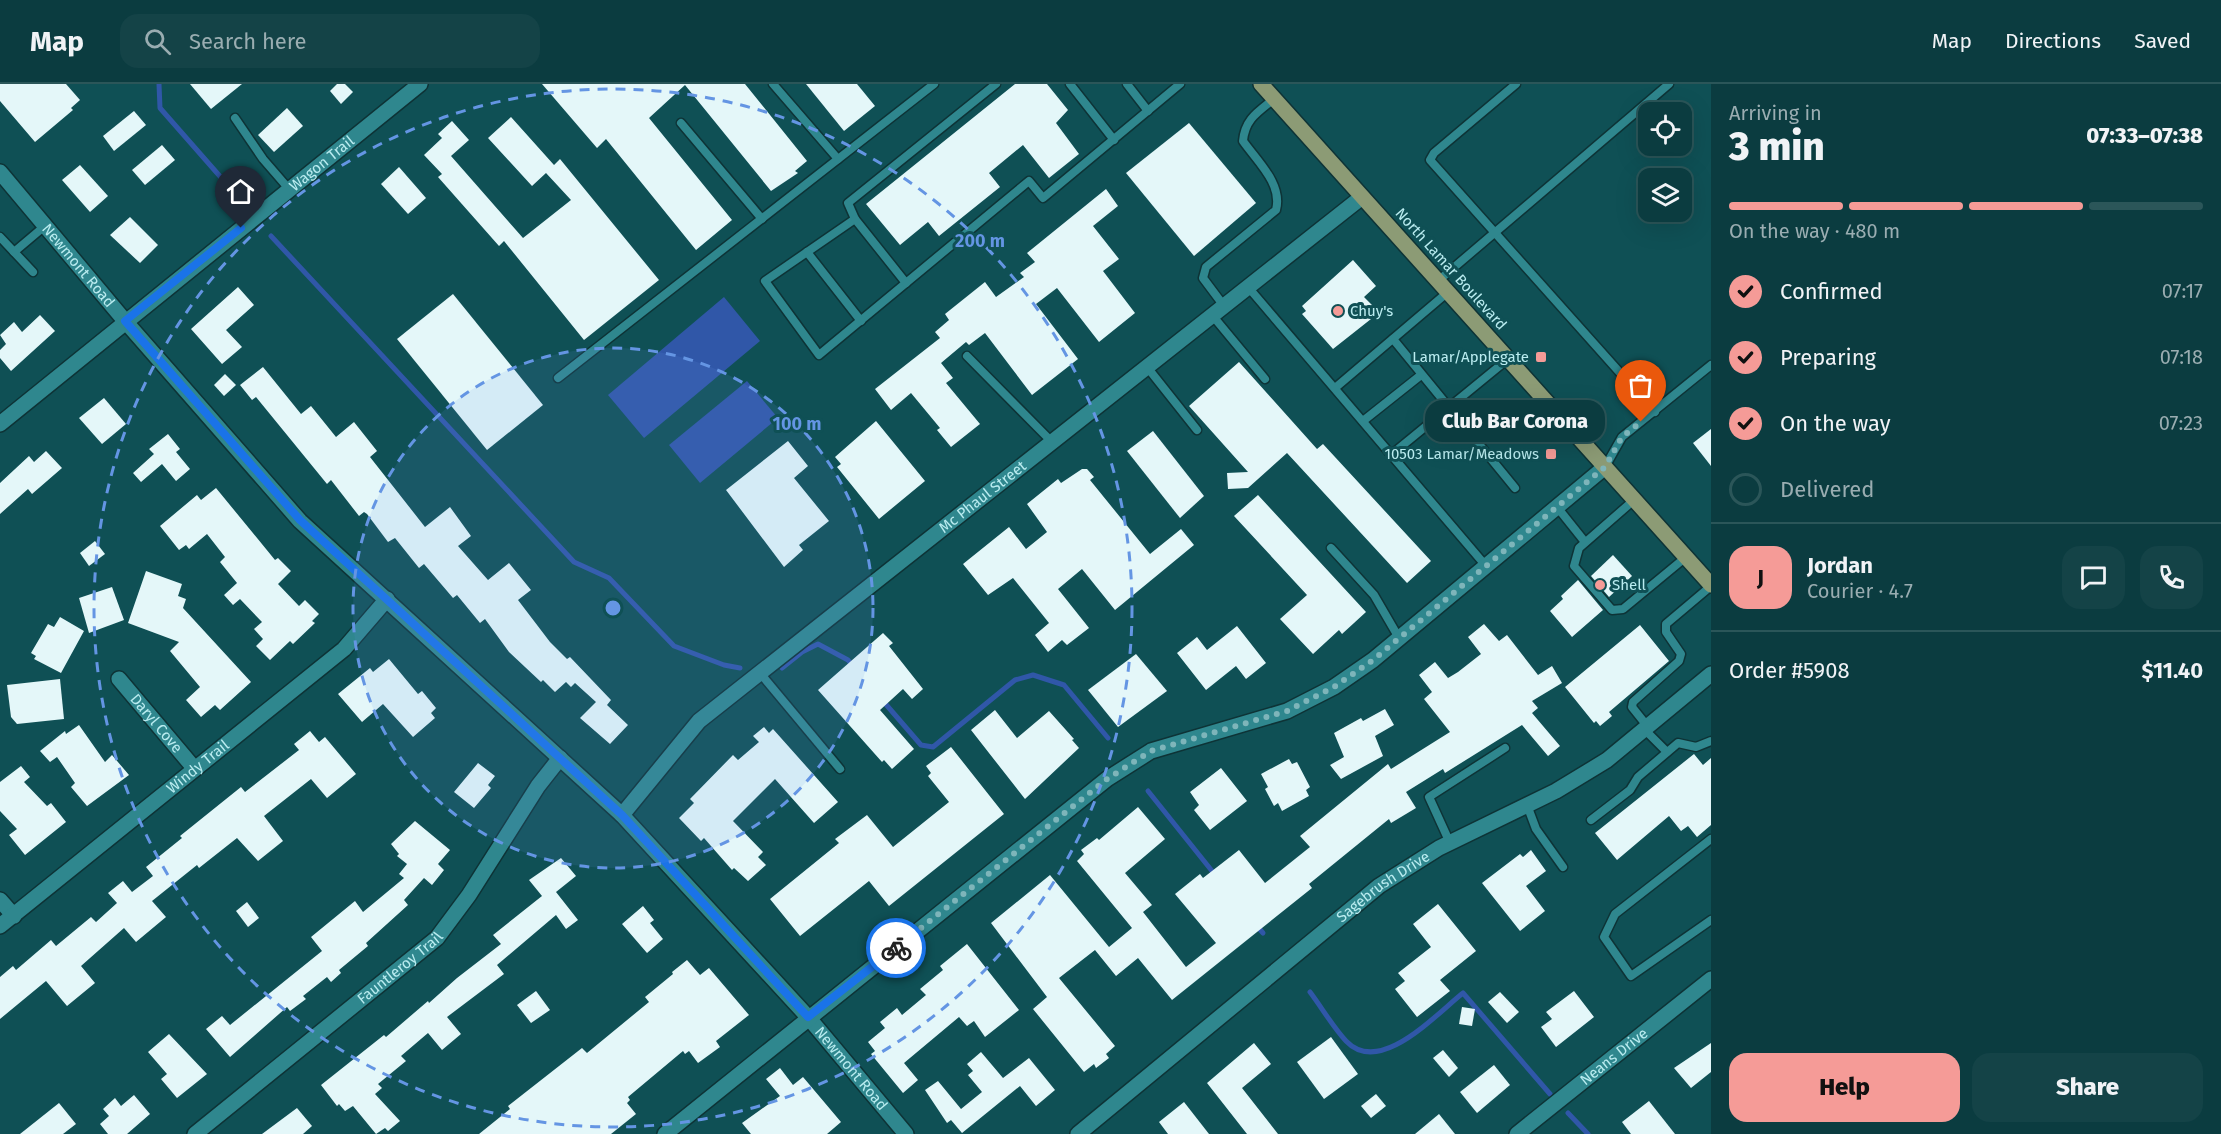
<!DOCTYPE html>
<meta charset="utf-8">
<style>
:root{--surface:#0b3c40;--page:#144347;--text:#f1f3f6;--muted:#9aadb1;--line:#2b5659;--accent:#f59b97}
body{margin:0;font-family:"Fira Sans",sans-serif;background:var(--page);color:var(--text);height:100vh;display:flex;flex-direction:column;font-size:22px;white-space:nowrap}
*{box-sizing:border-box;margin:0}
p{font-size:20px;color:var(--muted)}
.icon{flex:none;width:33px;height:33px;fill:none;stroke:currentColor;stroke-width:2;stroke-linecap:round;stroke-linejoin:round}
.map{position:relative;flex:1;overflow:hidden}
.panel{display:flex;flex-direction:column;background:var(--surface);width:510px}
.panel>*{flex:none}
.fabs{position:absolute;left:1638px;top:18px;display:grid;gap:12px}
.fabs a{display:grid;place-items:center;width:54px;height:54px;border-radius:12px;background:var(--surface);box-shadow:0 6px 24px #0002,0 0 0 2px var(--line);font-size:30px}
.pin{position:absolute;display:grid;place-items:center;width:51px;height:51px;color:#fff;margin:-62px -26px;border-radius:50% 50% 50% 0;rotate:-45deg;box-shadow:0 0 6px #0007}
.pin .icon{rotate:45deg}
.courier{position:absolute;display:grid;place-items:center;width:60px;height:60px;margin:-30px;border:4px solid #1a73e8;border-radius:50%;background:#fff;color:#222;box-shadow:0 2px 8px #0007}
.bubble{position:absolute;height:42px;border-radius:18px;background:var(--surface);box-shadow:0 6px 24px #0002,0 0 0 2px var(--line);font-size:20px;font-weight:800;line-height:42px;text-align:center}
.headline em{font-style:normal;font-weight:800}
.headline div{display:flex;flex-direction:column-reverse}
.headline{display:flex;align-items:center;justify-content:space-between;height:102px;padding:0 18px}
h1{font-size:39px;font-weight:800;line-height:45px}
.bar{display:grid;grid-template-columns:repeat(4,1fr);gap:9px 6px;align-content:center;height:72px;padding:0 18px}
.bar i{height:8px;border-radius:4px;background:var(--line)}
.bar .on{background:var(--accent)}
.bar p{grid-column:span 4}
.line{display:flex;align-items:center;gap:15px;padding:0 18px;border-top:2px solid var(--line)}
.line div{flex:1}
.round{display:grid;place-items:center;flex:none;width:63px;height:63px;border-radius:18px;background:var(--page)}
ol{padding:0 18px;list-style:none}
li{display:flex;align-items:center;gap:18px;height:66px}
li p{margin-inline-start:auto}
li .icon{padding:6px;border-radius:50%;background:var(--accent);color:#111;stroke-width:4}
li:last-child{color:var(--muted)}
li i{width:33px;height:33px;border:3px solid var(--line);border-radius:50%}
.action{display:flex;gap:12px;margin-top:auto;padding:12px 18px}
.action a{flex:1;height:69px;border-radius:18px;background:var(--accent);color:#111;font-size:24px;font-weight:800;line-height:69px;text-align:center}
.action a+a{background:var(--page);color:var(--text)}
header{display:flex;align-items:center;gap:36px;box-sizing:border-box;height:84px;padding:0 30px;background:var(--surface);border-bottom:2px solid var(--line)}
header strong{font-size:28px}
nav{display:flex;gap:33px;margin-inline-start:auto;font-size:21px}
.search{width:420px;height:54px;background:var(--page);display:flex;align-items:center;gap:15px;box-sizing:border-box;padding:0 21px;border-radius:18px;color:var(--muted);font-size:22px}
main{display:flex;flex:1;min-height:0}
.map>svg:first-child{display:block}
</style>
<header>
<strong>Map</strong>
<div class="search"><svg class="icon" aria-label="search" viewBox="0 0 24 24"><circle cx="10" cy="10" r="6"/><path d="M15 15l6 6"/></svg>Search here</div>
<nav><a>Map</a><a>Directions</a><a>Saved</a></nav>
</header>
<main>
<div class="map">
<svg width="1711" height="1050" viewBox="0 0 1711 1050">
<rect width="100%" height="100%" fill="#0f5055"/>
<g fill="#3057a8">
<path d="M724,213L760,257L644,354L608,311Z"/>
<path d="M747,297L778,334L700,399L669,361Z"/>
</g>
<g fill="none" stroke-linecap="round" stroke-linejoin="round">
<g stroke="#3057a8" stroke-width="5">
<path d="M159,0L160,24L246,122"/>
<path d="M271,152L574,478L609,494L674,562L724,581L740,584"/>
<path d="M782,584L802,568L818,560L848,576L853,582"/>
<path d="M883,617L921,661L933,663L1015,596L1033,591L1064,601L1108,654"/>
<path d="M1148,707L1216,792"/>
<path d="M1256,841L1263,849"/>
<path d="M1310,908C1322,924 1333,943 1346,957C1380,993 1436,930 1463,909L1550,1010"/>
<path d="M1568,1029L1588,1050"/>
</g>
</g>
<g fill="#e4f7f9">
<path d="M0,0H66L80,16L71,24L73,26L35,58L0,17Z"/>
<path d="M190,0H242L211,25Z"/>
<path d="M337,0H345L353,8L341,20L330,7Z"/>
<path d="M542,0H745L807,77L795,87L798,89L771,107L685,1L649,34L732,136L696,166L606,55L597,64Z"/>
<path d="M806,0H857L875,22L844,47Z"/>
<path d="M1015,0H1047L1068,26L1056,39L1079,70L1049,94L1023,61L989,89L1000,103L939,152L928,138L900,161L866,120Z"/>
<path d="M287,24L303,42L274,68L258,51Z"/>
<path d="M134,27L146,41L114,67L103,52Z"/>
<path d="M511,33L554,81L560,75L659,196L584,256L504,157L499,162L438,93L442,90L424,71L442,54L438,50L452,37L469,56L451,72L523,154L571,116L546,89L532,102L488,54Z"/>
<path d="M1189,39L1256,119L1194,172L1126,89Z"/>
<path d="M162,61L175,76L145,101L132,86Z"/>
<path d="M80,81L108,112L90,128L62,96Z"/>
<path d="M399,83L426,114L408,130L381,100Z"/>
<path d="M1106,105L1118,122L1093,142L1119,175L1103,187L1135,229L1099,258L1057,204L1036,220L1078,275L1032,311L985,249L969,261L966,258L941,279L953,294L946,299L980,340L951,363L937,346L940,344L911,309L891,326L875,305L940,254L935,248L949,236L945,230L985,198L996,213L1024,193L1020,189L1035,178L1027,169Z"/>
<path d="M130,133L158,161L140,179L110,151Z"/>
<path d="M1353,176L1376,202L1364,213L1373,222L1366,229L1371,235L1333,265L1302,230L1306,227L1302,222Z"/>
<path d="M238,203L254,221L226,246L242,263L222,280L191,245Z"/>
<path d="M453,210L543,321L487,366L397,255Z"/>
<path d="M40,231L55,247L11,287L0,274V266L6,260L0,251L14,238L22,248Z"/>
<path d="M1239,278L1317,365L1323,360L1431,477L1407,499L1287,369L1248,404L1228,405L1227,389L1248,388L1189,322Z"/>
<path d="M263,283L301,330L311,322L336,353L354,338L377,367L370,373L425,443L450,423L471,452L458,462L488,496L509,479L531,506L518,516L550,558L567,575L570,573L611,616L607,621L628,641L610,660L580,634L596,618L575,599L571,603L566,598L555,608L543,596L541,598L509,568L485,535L480,539L457,511L453,514L424,480L419,484L395,454L388,458L367,430L364,428L359,432L331,396L327,400L256,313L252,316L240,301Z"/>
<path d="M225,290L236,301L224,312L214,301Z"/>
<path d="M104,314L126,340L102,360L79,334Z"/>
<path d="M876,337L925,397L879,435L837,383L841,380L835,373Z"/>
<path d="M1711,345V382L1693,359Z"/>
<path d="M1153,347L1204,412L1180,434L1127,367Z"/>
<path d="M168,350L180,365L176,368L190,385L176,397L162,380L141,398L133,389L154,370L149,365Z"/>
<path d="M788,357L808,382L794,394L829,437L799,461L803,466L784,483L726,406Z"/>
<path d="M46,367L62,384L32,410L28,405L0,430V399L29,372L34,378Z"/>
<path d="M1082,385H1087L1094,393L1090,396L1150,470L1181,445L1194,461L1115,526L1082,485L1058,505L1089,544L1067,561L1062,556L1048,568L1035,551L1049,539L1013,494L988,511L963,480L1009,443L1026,465L1047,448L1027,420L1058,395L1061,399Z"/>
<path d="M216,404L275,476L278,474L291,487L278,500L299,522L305,516L319,530L312,537L315,539L293,560L290,557L270,576L256,562L263,555L254,545L262,538L240,515L233,521L224,511L237,499L220,478L225,473L207,450L189,465L186,461L179,466L160,442L197,411L201,416Z"/>
<path d="M1258,411L1366,528L1342,550L1339,546L1313,570L1280,535L1307,511L1234,432Z"/>
<path d="M95,457L105,470L89,482L80,469Z"/>
<path d="M1613,471L1632,492L1609,513L1591,492Z"/>
<path d="M146,487L182,500L178,512L186,515L183,524L251,598L220,626L215,621L201,633L186,616L200,603L170,567L179,558L128,539Z"/>
<path d="M1578,496L1603,526L1572,553L1550,527L1563,515L1561,512Z"/>
<path d="M112,503L124,536L89,549L79,514Z"/>
<path d="M60,533L84,547L61,589L34,575L36,572L31,569L48,540L54,543Z"/>
<path d="M1484,540L1499,557L1507,551L1538,591L1552,582L1562,599L1532,617L1538,624L1532,629L1560,662L1548,672L1522,641L1445,689L1443,685L1406,708L1416,724L1391,739L1389,735L1309,800L1312,804L1172,916L1138,874L1116,892L1095,866L1059,894L1115,962L1106,970L1109,974L1096,984L1094,980L1084,988L1033,925L1047,913L991,839L1050,791L1109,863L1132,844L1077,777L1084,770L1081,766L1097,754L1099,756L1138,723L1165,755L1125,789L1152,821L1143,828L1186,883L1216,859L1175,810L1200,790L1203,794L1239,766L1265,799L1310,763L1300,752L1388,680L1391,685L1450,648L1424,615L1432,608L1419,591L1435,578L1448,594L1458,588L1481,570L1468,553Z"/>
<path d="M1640,541L1669,577L1609,628L1612,632L1600,642L1596,637L1594,639L1565,603Z"/>
<path d="M1237,542L1266,579L1246,595L1236,582L1206,606L1177,569L1197,553L1207,566Z"/>
<path d="M883,549L893,559L889,562L923,605L912,615L903,605L880,626L914,665L892,685L884,676L882,678L818,606Z"/>
<path d="M1136,570L1167,607L1118,643L1088,606Z"/>
<path d="M389,575L418,610L422,607L436,624L431,629L435,634L413,653L383,620L362,638L338,610L370,584L373,588Z"/>
<path d="M60,595L64,635L17,640L11,633L7,601Z"/>
<path d="M1385,625L1394,641L1375,652L1383,672L1341,695L1330,681L1344,673L1334,649L1361,634L1363,637Z"/>
<path d="M995,626L1017,654L1049,627L1074,655L1072,656L1079,664L1025,715L971,646Z"/>
<path d="M79,641L105,678L112,671L129,691L87,722L71,703L75,699L57,673L50,678L40,667L65,647L66,650Z"/>
<path d="M764,643L769,649L773,645L838,718L814,739L775,695L733,737L763,768L758,773L766,781L748,797L734,784L732,786L704,754L701,757L679,734L694,719L690,715L733,671L738,676L759,658L753,652Z"/>
<path d="M310,647L319,658L325,653L356,690L327,714L311,695L264,732L283,757L258,777L237,754L199,784L197,781L152,817L166,833L136,858L124,844L81,882L95,899L67,922L46,897L0,935V893L13,882L16,886L51,856L56,862L91,833L96,838L117,819L108,809L123,797L132,808L153,792L146,783L182,754L180,752L241,703L245,708L299,666L294,660Z"/>
<path d="M951,663L1004,730L889,822L869,797L800,852L770,815L839,759L835,755L867,731L893,763L949,718L928,692L931,689L926,682Z"/>
<path d="M1694,670L1703,681L1711,674V741L1697,753L1688,742L1681,747L1669,732L1617,776L1595,749Z"/>
<path d="M1289,675L1292,680L1297,678L1310,703L1306,706L1309,712L1282,727L1278,719L1274,722L1265,705L1268,703L1261,690Z"/>
<path d="M478,679L495,692L488,701L491,704L474,724L454,708Z"/>
<path d="M21,682L30,693L24,698L47,722L51,719L66,738L25,771L9,751L17,745L0,727V698Z"/>
<path d="M1221,684L1247,717L1210,746L1194,726L1199,721L1190,708Z"/>
<path d="M415,737L450,766L438,780L444,786L432,801L424,794L404,816L408,821L366,859L368,862L339,886L341,889L331,898L327,893L303,912L306,915L290,927L287,923L230,973L206,945L222,932L230,941L322,867L311,853L355,817L363,828L404,794L399,790L407,780L397,772L399,770L391,760Z"/>
<path d="M1531,766L1546,787L1526,802L1545,827L1520,847L1482,799L1520,770L1523,773Z"/>
<path d="M561,774L576,792L556,808L578,836L566,845L556,831L497,881L504,890L447,933L461,950L442,966L428,949L401,972L406,977L378,1000L382,1004L375,1010L400,1037L388,1047L385,1044L376,1050L353,1022L345,1027L339,1020L337,1022L321,1001L384,951L386,953L428,917L429,919L457,894L501,860L493,851L542,812L529,796Z"/>
<path d="M247,818L259,834L248,843L236,827Z"/>
<path d="M1438,820L1476,867L1440,896L1450,907L1417,933L1395,905L1405,897L1398,889L1431,863L1413,840Z"/>
<path d="M643,822L654,836L650,839L663,855L647,869L622,840Z"/>
<path d="M967,860L1019,926L985,953L974,937L967,942L959,933L904,979L918,996L903,1009L871,970L875,967L868,958L885,944L880,938L897,924L902,931L926,911L920,905L943,886L940,882Z"/>
<path d="M687,876L700,891L709,884L749,931L716,957L720,963L698,979L689,967L685,970L683,967L628,1013L630,1016L627,1019L636,1030L611,1050H479L510,1025L508,1022L582,964L587,969L649,918L645,913L673,890L672,888Z"/>
<path d="M536,907L550,926L531,939L517,921Z"/>
<path d="M1574,907L1594,933L1556,963L1541,943L1552,935L1546,928Z"/>
<path d="M1500,908L1519,928L1507,939L1488,918Z"/>
<path d="M1462,923L1475,925L1472,942L1459,940Z"/>
<path d="M169,950L207,990L177,1014L161,995L167,990L148,968Z"/>
<path d="M1331,953L1358,990L1324,1015L1297,978Z"/>
<path d="M1254,959L1271,980L1242,1004L1278,1050H1247L1207,999Z"/>
<path d="M1711,959V988L1691,1004L1674,984Z"/>
<path d="M1443,966L1458,984L1449,993L1433,974Z"/>
<path d="M981,968L1003,994L1029,974L1055,1006L1036,1022L1020,1002L962,1049L951,1036L947,1039L925,1006L938,997L961,1025L982,1008L968,991L973,987L967,980Z"/>
<path d="M1494,981L1510,1001L1477,1029L1460,1008Z"/>
<path d="M780,984L793,1001L803,993L841,1038L827,1050H751L742,1039L780,1012L766,995Z"/>
<path d="M1376,1010L1386,1022L1371,1034L1361,1022Z"/>
<path d="M134,1011L150,1030L127,1050H108L100,1040L109,1032L103,1025L115,1014L121,1022Z"/>
<path d="M1649,1017L1675,1050H1631L1622,1038Z"/>
<path d="M1184,1018L1209,1050H1168L1159,1038Z"/>
<path d="M59,1019L76,1040L63,1050H20Z"/>
<path d="M297,1024L312,1042L303,1050H262Z"/>
<path d="M1439,1030L1455,1050H1415Z"/>
</g>
<g fill="none" stroke-linecap="round" stroke-linejoin="round">
<defs>
<g id="service">
<path d="M773,0L838,75"/>
<path d="M996,0L848,119L855,135L765,197L819,271L1029,97L1043,114L1180,0"/>
<path d="M1070,0L1114,56"/>
<path d="M1127,0L1148,27"/>
<path d="M1516,0L1434,69L1430,76L1655,328"/>
<path d="M235,34L263,75L289,105"/>
<path d="M681,39L762,135"/>
<path d="M855,135L906,199"/>
<path d="M0,153L33,188"/>
<path d="M14,168L46,141"/>
<path d="M807,168L861,237"/>
<path d="M1438,197L1669,0"/>
<path d="M1248,203L1486,482"/>
<path d="M1224,222L1203,194L1206,183L1276,126C1283,100 1257,77 1243,57C1245,35 1258,28 1274,15"/>
<path d="M1212,231L1265,295"/>
<path d="M1393,255L1515,404"/>
<path d="M967,272L1052,358"/>
<path d="M1147,283L1197,346"/>
<path d="M558,294L934,0"/>
<path d="M1335,304L1448,208"/>
<path d="M1363,337L1421,291"/>
<path d="M1392,370L1508,275"/>
<path d="M1605,383L1622,353L1711,281"/>
<path d="M1634,416L1579,464L1574,482L1612,526L1623,525L1686,473"/>
<path d="M1557,423L1585,458"/>
<path d="M1331,464L1374,511L1399,554"/>
<path d="M760,589L840,685"/>
<path d="M1648,643L1632,623L1633,618L1679,577L1681,570L1666,548V540L1711,502"/>
<path d="M1645,646L1667,668"/>
<path d="M1527,721L1536,745L1563,783"/>
<path d="M1591,736L1630,706L1638,693L1678,659L1696,663L1711,657"/>
<path d="M1711,755L1615,830L1604,853L1631,892L1711,836"/>
<path d="M1450,759L1429,713L1505,664"/>
</g>
<g id="minor">
<path id="s1" d="M0,88L125,237L300,437L622,731L808,933L906,1050"/>
<path id="s2" d="M0,340L420,0"/>
<path id="s3" d="M119,595L194,684"/>
<path id="s4" d="M622,731L699,637L1362,113"/>
<path d="M0,816L14,832"/>
<path id="s5" d="M0,842L344,565L387,515"/>
<path id="s6" d="M195,1050L437,854L469,811L538,702L560,674"/>
<path d="M665,1050L1107,695L1151,667L1287,627L1334,603L1373,576L1605,383"/>
<path id="s7" d="M1078,1050L1379,802L1439,764L1556,707L1607,676L1711,590"/>
<path id="s8" d="M1517,1050L1711,895"/>
</g>
<path id="primary" d="M1261,0L1711,501"/>
</defs>
<use href="#service" stroke="#0e3336" stroke-width="11"/>
<use href="#minor" stroke="#0e3336" stroke-width="18"/>
<use href="#primary" stroke="#0e3336" stroke-width="18"/>
<use href="#service" stroke="#2f878e" stroke-width="8"/>
<use href="#minor" stroke="#2f878e" stroke-width="15"/>
<use href="#primary" stroke="#8c9b75" stroke-width="15"/>
</g>
<g fill="none" stroke-linecap="round" stroke-linejoin="round">
<path stroke="#7eb5ba" stroke-width="6" stroke-dasharray="0 10.8" d="M896,864L1107,695L1151,667L1287,627L1334,603L1373,576L1605,383L1622,353L1641,338"/>
<path stroke="#1a73e8" stroke-width="8" d="M241,144L125,237L300,436L622,731L808,933L896,864"/>
</g>
<circle cx="613" cy="524" r="260" fill="#6495e3" fill-opacity=".12"/>
<g fill="none" stroke="#6495e3" stroke-width="3" stroke-dasharray="10 8">
<circle cx="613" cy="524" r="260"/>
<circle cx="613" cy="524" r="519"/>
</g>
<g fill="#f59b97" stroke="#0f5055" stroke-width="2">
<circle cx="1338" cy="227" r="6"/>
<rect x="1535" y="267" width="12" height="12" rx="3"/>
<rect x="1545" y="364" width="12" height="12" rx="3"/>
<circle cx="1600" cy="501" r="6"/>
</g>
<g text-anchor="middle" stroke-width="6" stroke-linejoin="round" paint-order="stroke">
<g font-size="15" fill="#baecf0" stroke="#0f5055">
<text dy="5" stroke="none"><textPath href="#s2" startOffset="414">Wagon Trail</textPath></text>
<text dy="5" stroke="none"><textPath href="#s1" startOffset="122">Newmont Road</textPath></text>
<text transform="translate(1451 185) rotate(48)" y="5">North Lamar Boulevard</text>
<text dy="5" stroke="none"><textPath href="#s4" startOffset="483">Mc Phaul Street</textPath></text>
<text dy="5" stroke="none"><textPath href="#s3" startOffset="58">Daryl Cove</textPath></text>
<text dy="5" stroke="none"><textPath href="#s5" startOffset="254">Windy Trail</textPath></text>
<text dy="5" stroke="none"><textPath href="#s7" startOffset="393">Sagebrush Drive</textPath></text>
<text dy="5" stroke="none"><textPath href="#s6" startOffset="264">Fauntleroy Trail</textPath></text>
<text dy="5" stroke="none"><textPath href="#s8" startOffset="124">Neans Drive</textPath></text>
<text dy="5" stroke="none"><textPath href="#s1" startOffset="1238">Newmont Road</textPath></text>
</g>
<g font-size="15" fill="#baecf0" stroke="#0f5055" text-anchor="start">
<text x="1350" y="232">Chuy's</text>
<text x="1529" y="278" text-anchor="end">Lamar/Applegate</text>
<text x="1539" y="375" text-anchor="end">10503 Lamar/Meadows</text>
<text x="1612" y="506">Shell</text>
</g>
</g>
<circle cx="613" cy="524" r="9" fill="#6495e3" stroke="#0f5055" stroke-width="3"/>
<g font-size="18" text-anchor="middle" font-weight="bold" fill="#6495e3" stroke="#0f5055" stroke-width="6" stroke-linejoin="round" paint-order="stroke">
<text x="980" y="163">200 m</text>
<text x="797" y="346">100 m</text>
</g>
</svg>
<div class="fabs">
<a><svg class="icon" aria-label="locate" viewBox="0 0 24 24"><circle cx="12" cy="12" r="6"/><path d="M12 2v4M12 18v4M2 12h4M18 12h4"/></svg></a>
<a><svg class="icon" aria-label="layers" viewBox="0 0 24 24"><path d="M12 4l9 5-9 5-9-5zM3 14l9 5 9-5"/></svg></a>
</div>
<div class="pin" style="left:1641px;top:338px;background:#ea580c"><svg class="icon" aria-label="bag" viewBox="0 0 24 24"><path d="M5 8h14l-1 12H6zM9 8a3 3 0 0 1 6 0"/></svg></div>
<div class="pin" style="left:241px;top:144px;background:#1f2937"><svg class="icon" aria-label="home" viewBox="0 0 24 24"><path d="M3 11l9-7 9 7M6 9v11h12V9"/></svg></div>
<div class="courier" style="left:896px;top:864px"><svg class="icon" aria-label="bike" viewBox="0 0 24 24"><circle cx="6" cy="16" r="4"/><circle cx="18" cy="16" r="4"/><path d="M6 16l4-8h5l3 8M10 8l3 8H6M13 5h3"/></svg></div>
<div class="bubble" style="left:1425px;top:316px;width:180px">Club Bar Corona</div>
</div>
<section class="panel">
<div class="headline"><div><h1>3 min</h1><p>Arriving in</p></div><em>07:33–07:38</em></div>
<div class="bar"><i class="on"></i><i class="on"></i><i class="on"></i><i></i><p>On the way · 480 m</p></div>
<ol>
<li><svg class="icon" aria-label="check" viewBox="0 0 24 24"><path d="M5 12l5 5 9-10"/></svg>Confirmed<p>07:17</p></li>
<li><svg class="icon" aria-label="check" viewBox="0 0 24 24"><path d="M5 12l5 5 9-10"/></svg>Preparing<p>07:18</p></li>
<li><svg class="icon" aria-label="check" viewBox="0 0 24 24"><path d="M5 12l5 5 9-10"/></svg>On the way<p>07:23</p></li>
<li><i></i>Delivered</li>
</ol>
<div class="line" style="height:108px"><b class="round" style="background:var(--accent);color:#111">J</b><div><b>Jordan</b><p>Courier · 4.7</p></div><a class="round"><svg class="icon" aria-label="chat" viewBox="0 0 24 24"><path d="M4 5h16v11H9l-5 4z"/></svg></a><a class="round"><svg class="icon" aria-label="phone" viewBox="0 0 24 24"><path d="M5 4h4l2 5-3 2q2 4 5 5l2-3 5 2v4C11 20 4 13 5 4z"/></svg></a></div>
<div class="line" style="height:78px"><div>Order #5908</div><b>$11.40</b></div>
<div class="action"><a>Help</a><a>Share</a></div>
</section>
</main>
